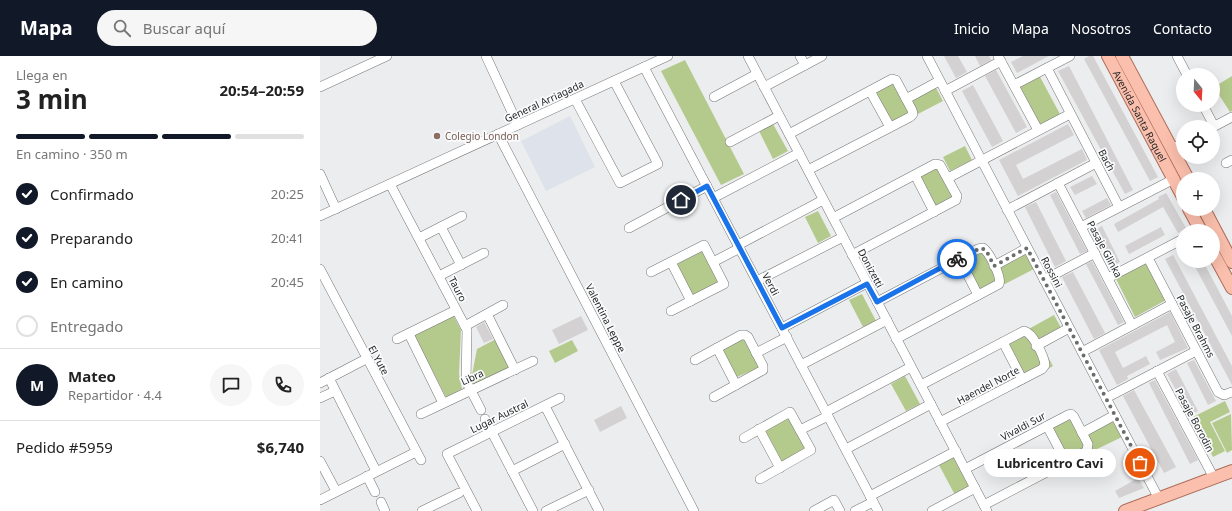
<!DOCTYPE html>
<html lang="es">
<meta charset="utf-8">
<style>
:root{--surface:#fff;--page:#f6f6f6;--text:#222;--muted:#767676;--line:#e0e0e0;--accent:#111827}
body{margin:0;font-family:"Noto Sans",sans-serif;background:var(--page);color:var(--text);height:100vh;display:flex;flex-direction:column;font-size:15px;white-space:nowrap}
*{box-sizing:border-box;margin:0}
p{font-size:13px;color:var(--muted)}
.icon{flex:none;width:22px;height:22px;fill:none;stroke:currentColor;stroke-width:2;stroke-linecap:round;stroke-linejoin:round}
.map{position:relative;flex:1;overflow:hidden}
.sheet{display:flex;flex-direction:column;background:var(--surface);width:320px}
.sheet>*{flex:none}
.needle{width:26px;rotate:162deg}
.tools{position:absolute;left:856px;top:12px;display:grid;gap:8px}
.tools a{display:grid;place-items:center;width:44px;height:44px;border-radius:50%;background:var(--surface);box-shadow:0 4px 16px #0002;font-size:20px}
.pin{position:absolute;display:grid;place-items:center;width:34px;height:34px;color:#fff;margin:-17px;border:2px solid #fff;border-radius:50%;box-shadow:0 1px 4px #0007}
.courier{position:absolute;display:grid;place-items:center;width:40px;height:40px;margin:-20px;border:3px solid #1a73e8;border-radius:50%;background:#fff;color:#222;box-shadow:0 1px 5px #0007}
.bubble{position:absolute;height:28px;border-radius:14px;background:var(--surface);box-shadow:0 4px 16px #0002;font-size:13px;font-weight:700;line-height:28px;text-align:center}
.head em{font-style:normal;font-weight:700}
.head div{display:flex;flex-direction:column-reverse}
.head{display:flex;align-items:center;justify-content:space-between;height:68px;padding:0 16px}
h1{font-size:26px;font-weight:700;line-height:30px}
.bar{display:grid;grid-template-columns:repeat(4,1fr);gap:6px 4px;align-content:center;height:48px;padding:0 16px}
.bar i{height:5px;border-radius:3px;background:var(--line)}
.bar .selected{background:var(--accent)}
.bar p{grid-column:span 4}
.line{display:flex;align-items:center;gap:10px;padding:0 16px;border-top:1px solid var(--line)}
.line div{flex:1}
.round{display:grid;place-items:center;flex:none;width:42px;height:42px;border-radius:21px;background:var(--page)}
ol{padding:0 16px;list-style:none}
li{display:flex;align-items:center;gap:12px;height:44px}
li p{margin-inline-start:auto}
li .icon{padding:4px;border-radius:50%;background:var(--accent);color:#fff;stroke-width:4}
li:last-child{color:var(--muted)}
li i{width:22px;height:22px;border:2px solid var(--line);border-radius:50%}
header{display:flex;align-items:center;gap:24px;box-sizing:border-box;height:56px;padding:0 20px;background:var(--accent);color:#fff}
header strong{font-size:19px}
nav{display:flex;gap:22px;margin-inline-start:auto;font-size:14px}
.search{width:280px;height:36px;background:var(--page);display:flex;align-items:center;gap:10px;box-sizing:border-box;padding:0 14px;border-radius:22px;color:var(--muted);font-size:15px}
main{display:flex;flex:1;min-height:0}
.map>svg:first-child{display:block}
</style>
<header>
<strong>Mapa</strong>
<div class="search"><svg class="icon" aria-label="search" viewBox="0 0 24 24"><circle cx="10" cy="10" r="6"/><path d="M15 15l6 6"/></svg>Buscar aquí</div>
<nav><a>Inicio</a><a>Mapa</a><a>Nosotros</a><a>Contacto</a></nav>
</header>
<main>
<section class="sheet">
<div class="head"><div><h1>3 min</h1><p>Llega en</p></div><em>20:54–20:59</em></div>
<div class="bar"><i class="selected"></i><i class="selected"></i><i class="selected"></i><i></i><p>En camino · 350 m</p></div>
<ol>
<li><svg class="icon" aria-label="check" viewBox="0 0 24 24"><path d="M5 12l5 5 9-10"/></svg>Confirmado<p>20:25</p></li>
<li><svg class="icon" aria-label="check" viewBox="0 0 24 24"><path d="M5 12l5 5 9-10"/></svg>Preparando<p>20:41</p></li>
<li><svg class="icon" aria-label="check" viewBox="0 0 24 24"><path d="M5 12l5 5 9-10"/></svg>En camino<p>20:45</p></li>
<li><i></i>Entregado</li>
</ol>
<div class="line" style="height:72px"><b class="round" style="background:var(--accent);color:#fff">M</b><div><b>Mateo</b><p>Repartidor · 4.4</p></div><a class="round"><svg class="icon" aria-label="chat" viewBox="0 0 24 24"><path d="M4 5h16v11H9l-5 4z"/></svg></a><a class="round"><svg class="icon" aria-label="phone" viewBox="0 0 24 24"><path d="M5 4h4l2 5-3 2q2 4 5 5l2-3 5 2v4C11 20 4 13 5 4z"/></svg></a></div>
<div class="line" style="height:52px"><div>Pedido #5959</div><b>$6,740</b></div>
</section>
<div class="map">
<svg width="912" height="455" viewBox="0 0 912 455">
<rect width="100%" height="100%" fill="#ecedef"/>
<path fill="#dee2ea" d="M250,60L275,111L226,135L201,85Z"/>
<g fill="#b4ca8c">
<path d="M365,4L424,118L401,129L341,15Z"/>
<path d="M719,19L741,60L720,71L698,31Z"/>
<path d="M912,20V55L910,56L894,31Z"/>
<path d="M574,26L590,56L570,67L554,36Z"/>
<path d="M615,30L623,45L598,58L590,44Z"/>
<path d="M453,68L468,95L453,103L439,75Z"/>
<path d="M645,90L652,104L630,115L623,101Z"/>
<path d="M618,111L635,141L615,151L599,121Z"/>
<path d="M498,155L511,180L498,187L485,161Z"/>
<path d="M382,193L399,227L372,240L355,207Z"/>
<path d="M660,194L664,196L673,213L706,195L714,213L685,228L677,227L660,235L642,203Z"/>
<path d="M826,205L846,244L815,261L795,221Z"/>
<path d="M542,238L556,265L543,271L529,244Z"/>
<path d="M133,259L141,274L139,318L142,333L126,341L94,279Z"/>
<path d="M734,259L745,279L723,292L733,310L708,324L687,285Z"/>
<path d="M423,281L426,282L439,308L438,312L417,321L402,293Z"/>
<path d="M176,283L190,312L154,330L151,324L157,293Z"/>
<path d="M252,284L258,295L235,307L229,295Z"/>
<path d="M585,320L600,348L586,355L571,328Z"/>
<path d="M905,345L910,356L890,366L905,395L893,401L873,361Z"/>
<path d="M911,358L912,394L907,397L892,367Z"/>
<path d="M750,359L762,381L793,364L802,381L775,394H765L749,403L731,370Z"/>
<path d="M469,360L487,393L460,407L443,374Z"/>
<path d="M634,401L650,431L635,439L619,409Z"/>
</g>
<g fill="#d3d1d1">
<path d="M624,0H638L647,16L636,22Z"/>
<path d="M655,0H669L671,4L660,10Z"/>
<path d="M703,0H729L697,17L691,6Z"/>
<path d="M769,0H773L838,121L830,125L764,3Z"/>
<path d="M749,10L813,134L805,138L738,15Z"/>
<path d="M676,14L707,71L696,77L665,20Z"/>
<path d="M653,29L683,85L672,91L642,35Z"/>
<path d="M748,68L754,79L696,109L703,123L762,93L767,104L698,140L679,104Z"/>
<path d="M772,120L777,128L755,139L750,131Z"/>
<path d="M736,136L767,195L760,198L730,139Z"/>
<path d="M846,137L866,172L858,177L843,151L798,176L794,168L839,143L838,141Z"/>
<path d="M787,142L791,149L766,162L762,155Z"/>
<path d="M716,146L746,205L735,211L705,151Z"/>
<path d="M782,170L800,206L792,210L774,175Z"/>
<path d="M841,171L845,179L809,198L805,190Z"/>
<path d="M853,199L912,310V329L845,203Z"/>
<path d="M772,205L804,266L798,269L766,208Z"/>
<path d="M872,205H889L890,207L885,209L912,260V280Z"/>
<path d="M753,216L785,277L774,283L742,221Z"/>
<path d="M850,256L868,292L840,304L836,296L855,286L847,269L795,296L803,312L826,300L830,308L807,320L808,323L797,329L779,294Z"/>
<path d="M261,260L268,274L239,288L232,274Z"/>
<path d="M164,266L173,283L164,287L156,271Z"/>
<path d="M874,304L896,345L888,349L867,307Z"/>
<path d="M856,313L878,355L870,359L847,318Z"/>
<path d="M835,324L878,404L870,408L829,327Z"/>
<path d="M814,334L856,411L844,417L803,340Z"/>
<path d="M301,350L307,362L280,376L274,364Z"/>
<path d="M818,422L824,432L799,442L795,435Z"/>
</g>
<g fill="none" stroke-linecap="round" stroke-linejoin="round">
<defs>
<g id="minor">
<path d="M166,0L198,69"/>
<path d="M428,0L667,455"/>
<path d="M480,0L485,9"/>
<path d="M607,0L839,443"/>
<path d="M678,0L718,74"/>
<path d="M857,0L867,19"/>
<path d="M324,11L558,455"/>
<path d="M727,12L799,151"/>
<path d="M694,29L750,0"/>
<path d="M0,31L67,0"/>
<path d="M444,31L502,0"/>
<path d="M550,35L570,71"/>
<path d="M625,35L681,5"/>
<path d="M394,41L437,18"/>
<path d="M255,43L300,127L338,108L294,25"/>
<path d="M586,43L619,25"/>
<path d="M883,49L894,70"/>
<path d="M893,71L912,61"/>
<path d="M178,78L374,455"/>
<path d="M469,78L572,23L576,24L592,54L593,58L590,61L488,114"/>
<path d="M410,86L459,60"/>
<path d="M852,93L863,87"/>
<path d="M906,107L912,104"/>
<path d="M0,118L16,153"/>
<path d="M595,119L614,156"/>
<path d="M628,122L750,58"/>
<path d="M738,127L812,269"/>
<path d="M70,128L147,274L146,325L161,354"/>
<path d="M393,142L479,97"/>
<path d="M687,154L776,107"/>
<path d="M0,160L348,0"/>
<path d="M513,162L615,108L620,109L637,140L636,144L532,199"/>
<path d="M121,171L141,209"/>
<path d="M761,171L854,123"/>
<path d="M309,172L387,130"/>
<path d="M99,182L142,160"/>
<path d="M418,189L503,144"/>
<path d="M639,202L658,239"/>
<path d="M828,202L898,336L904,339L912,336"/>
<path d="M351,206L371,245"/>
<path d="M393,206L420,192"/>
<path d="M674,210L707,192"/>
<path d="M0,213L101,404"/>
<path d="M331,216L384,189L404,228L351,255"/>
<path d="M119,220L164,197"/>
<path d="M788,222L863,183"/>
<path d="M724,224L775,197"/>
<path d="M437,225L523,181"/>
<path d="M557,246L658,193L663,192C669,196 682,221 679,228L576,283"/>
<path d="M167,258L195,314"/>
<path d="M145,270L183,249"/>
<path d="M462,272L547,227"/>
<path d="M89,278L123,347"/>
<path d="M77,283L136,254"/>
<path d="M683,286L702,323"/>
<path d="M716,290L749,272"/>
<path d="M397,292L416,329"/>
<path d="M762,296L852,248"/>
<path d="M436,297L467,281"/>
<path d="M375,304L421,279H425L428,281L443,310V314L394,341"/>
<path d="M481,309L567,264"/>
<path d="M837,315L894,422"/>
<path d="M9,322L56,415"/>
<path d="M0,327L46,303"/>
<path d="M601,329L704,275C713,277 724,300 725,309L722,313L620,366"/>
<path d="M0,342L15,335"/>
<path d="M786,342L876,295"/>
<path d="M225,350L279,455"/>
<path d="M506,356L591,311"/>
<path d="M101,358L213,305"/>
<path d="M165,363L213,455"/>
<path d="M727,370L746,406"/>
<path d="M439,373L460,412"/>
<path d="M480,374L508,360"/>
<path d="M762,377L795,359"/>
<path d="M424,382L470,356L491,394L440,423"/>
<path d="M526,393L611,348"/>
<path d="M0,405L16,435"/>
<path d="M645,413L748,359L751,358L754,361L768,388L767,395L664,449"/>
<path d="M192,415L245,388"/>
<path d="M47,420L55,436"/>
<path d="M550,440L636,395"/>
<path d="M0,444L96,396"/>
<path d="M61,446L65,455"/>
<path d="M102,455L139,437"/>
<path d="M157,455L127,398L240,342"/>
<path d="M226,455L269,434"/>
<path d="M494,455L514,444L520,455"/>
<path d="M535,455L553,446"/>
<path d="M612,455L655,432"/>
</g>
<g id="major">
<path id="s1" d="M788,0L863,141"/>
<path d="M802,0L868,123"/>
<path d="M869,153L881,175"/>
<path d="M884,153L912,206"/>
<path d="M893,197L912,232"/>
<path d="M805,455L912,415"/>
</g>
</defs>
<use href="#minor" stroke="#767778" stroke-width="10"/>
<use href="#major" stroke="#ae6e5a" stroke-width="14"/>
<use href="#minor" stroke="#fff" stroke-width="9"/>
<use href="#major" stroke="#fbbfad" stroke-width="12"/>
</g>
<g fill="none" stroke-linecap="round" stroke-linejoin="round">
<path stroke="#6b6c6c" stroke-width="4" stroke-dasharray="0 7.2" d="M637,203L661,192L666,194L674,210L707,192L820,407"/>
<path stroke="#1a73e8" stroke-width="5" d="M361,144L387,130L462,272L547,228L557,246L637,203"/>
</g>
<circle fill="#8d6e63" stroke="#fafbfc" stroke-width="1.5" cx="117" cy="80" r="4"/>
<g text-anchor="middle" stroke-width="3.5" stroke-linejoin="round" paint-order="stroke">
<g font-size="10" fill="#252626" stroke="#fafbfc">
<text transform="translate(224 45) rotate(-25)" y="4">General Arriagada</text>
<text dy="4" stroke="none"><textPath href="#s1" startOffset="68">Avenida Santa Raquel</textPath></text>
<text transform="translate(787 104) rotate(62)" y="4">Bach</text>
<text transform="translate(785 193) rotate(62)" y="4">Pasaje Glinka</text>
<text transform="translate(551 212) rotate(62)" y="4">Donizetti</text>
<text transform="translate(732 216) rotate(62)" y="4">Rossini</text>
<text transform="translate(451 228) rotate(62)" y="4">Verdi</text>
<text transform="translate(138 233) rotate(62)" y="4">Tauro</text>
<text transform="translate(286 262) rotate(63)" y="4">Valentina Leppe</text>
<text transform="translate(876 270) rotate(62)" y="4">Pasaje Brahms</text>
<text transform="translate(59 304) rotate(62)" y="4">El Yute</text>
<text transform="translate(152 321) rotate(-25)" y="4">Libra</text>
<text transform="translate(668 329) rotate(-28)" y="4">Haendel Norte</text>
<text transform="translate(179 360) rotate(-26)" y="4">Lugar Austral</text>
<text transform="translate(875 364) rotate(62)" y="4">Pasaje Borodin</text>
<text transform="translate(703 370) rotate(-28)" y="4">Vivaldi Sur</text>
</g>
<g font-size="10" fill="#785e54" stroke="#fafbfc" text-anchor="start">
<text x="125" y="84">Colegio London</text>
</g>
</g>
</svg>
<div class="tools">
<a><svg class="needle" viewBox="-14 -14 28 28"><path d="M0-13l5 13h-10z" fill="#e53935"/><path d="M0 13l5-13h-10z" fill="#767676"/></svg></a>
<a><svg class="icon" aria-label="locate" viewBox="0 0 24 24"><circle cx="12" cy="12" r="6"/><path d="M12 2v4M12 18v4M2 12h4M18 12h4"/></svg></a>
<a>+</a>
<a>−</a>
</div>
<div class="pin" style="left:820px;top:407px;background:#ea580c"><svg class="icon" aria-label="bag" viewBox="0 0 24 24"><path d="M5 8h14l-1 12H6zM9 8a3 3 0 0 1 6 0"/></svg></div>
<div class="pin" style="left:361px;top:144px;background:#1f2937"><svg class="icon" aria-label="home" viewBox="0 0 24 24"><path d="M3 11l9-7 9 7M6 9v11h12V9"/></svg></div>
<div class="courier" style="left:637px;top:203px"><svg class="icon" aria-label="bike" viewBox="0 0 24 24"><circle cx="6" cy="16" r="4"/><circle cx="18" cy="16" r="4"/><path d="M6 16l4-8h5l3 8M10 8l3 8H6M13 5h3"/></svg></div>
<div class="bubble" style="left:664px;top:393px;width:132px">Lubricentro Cavi</div>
</div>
</main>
